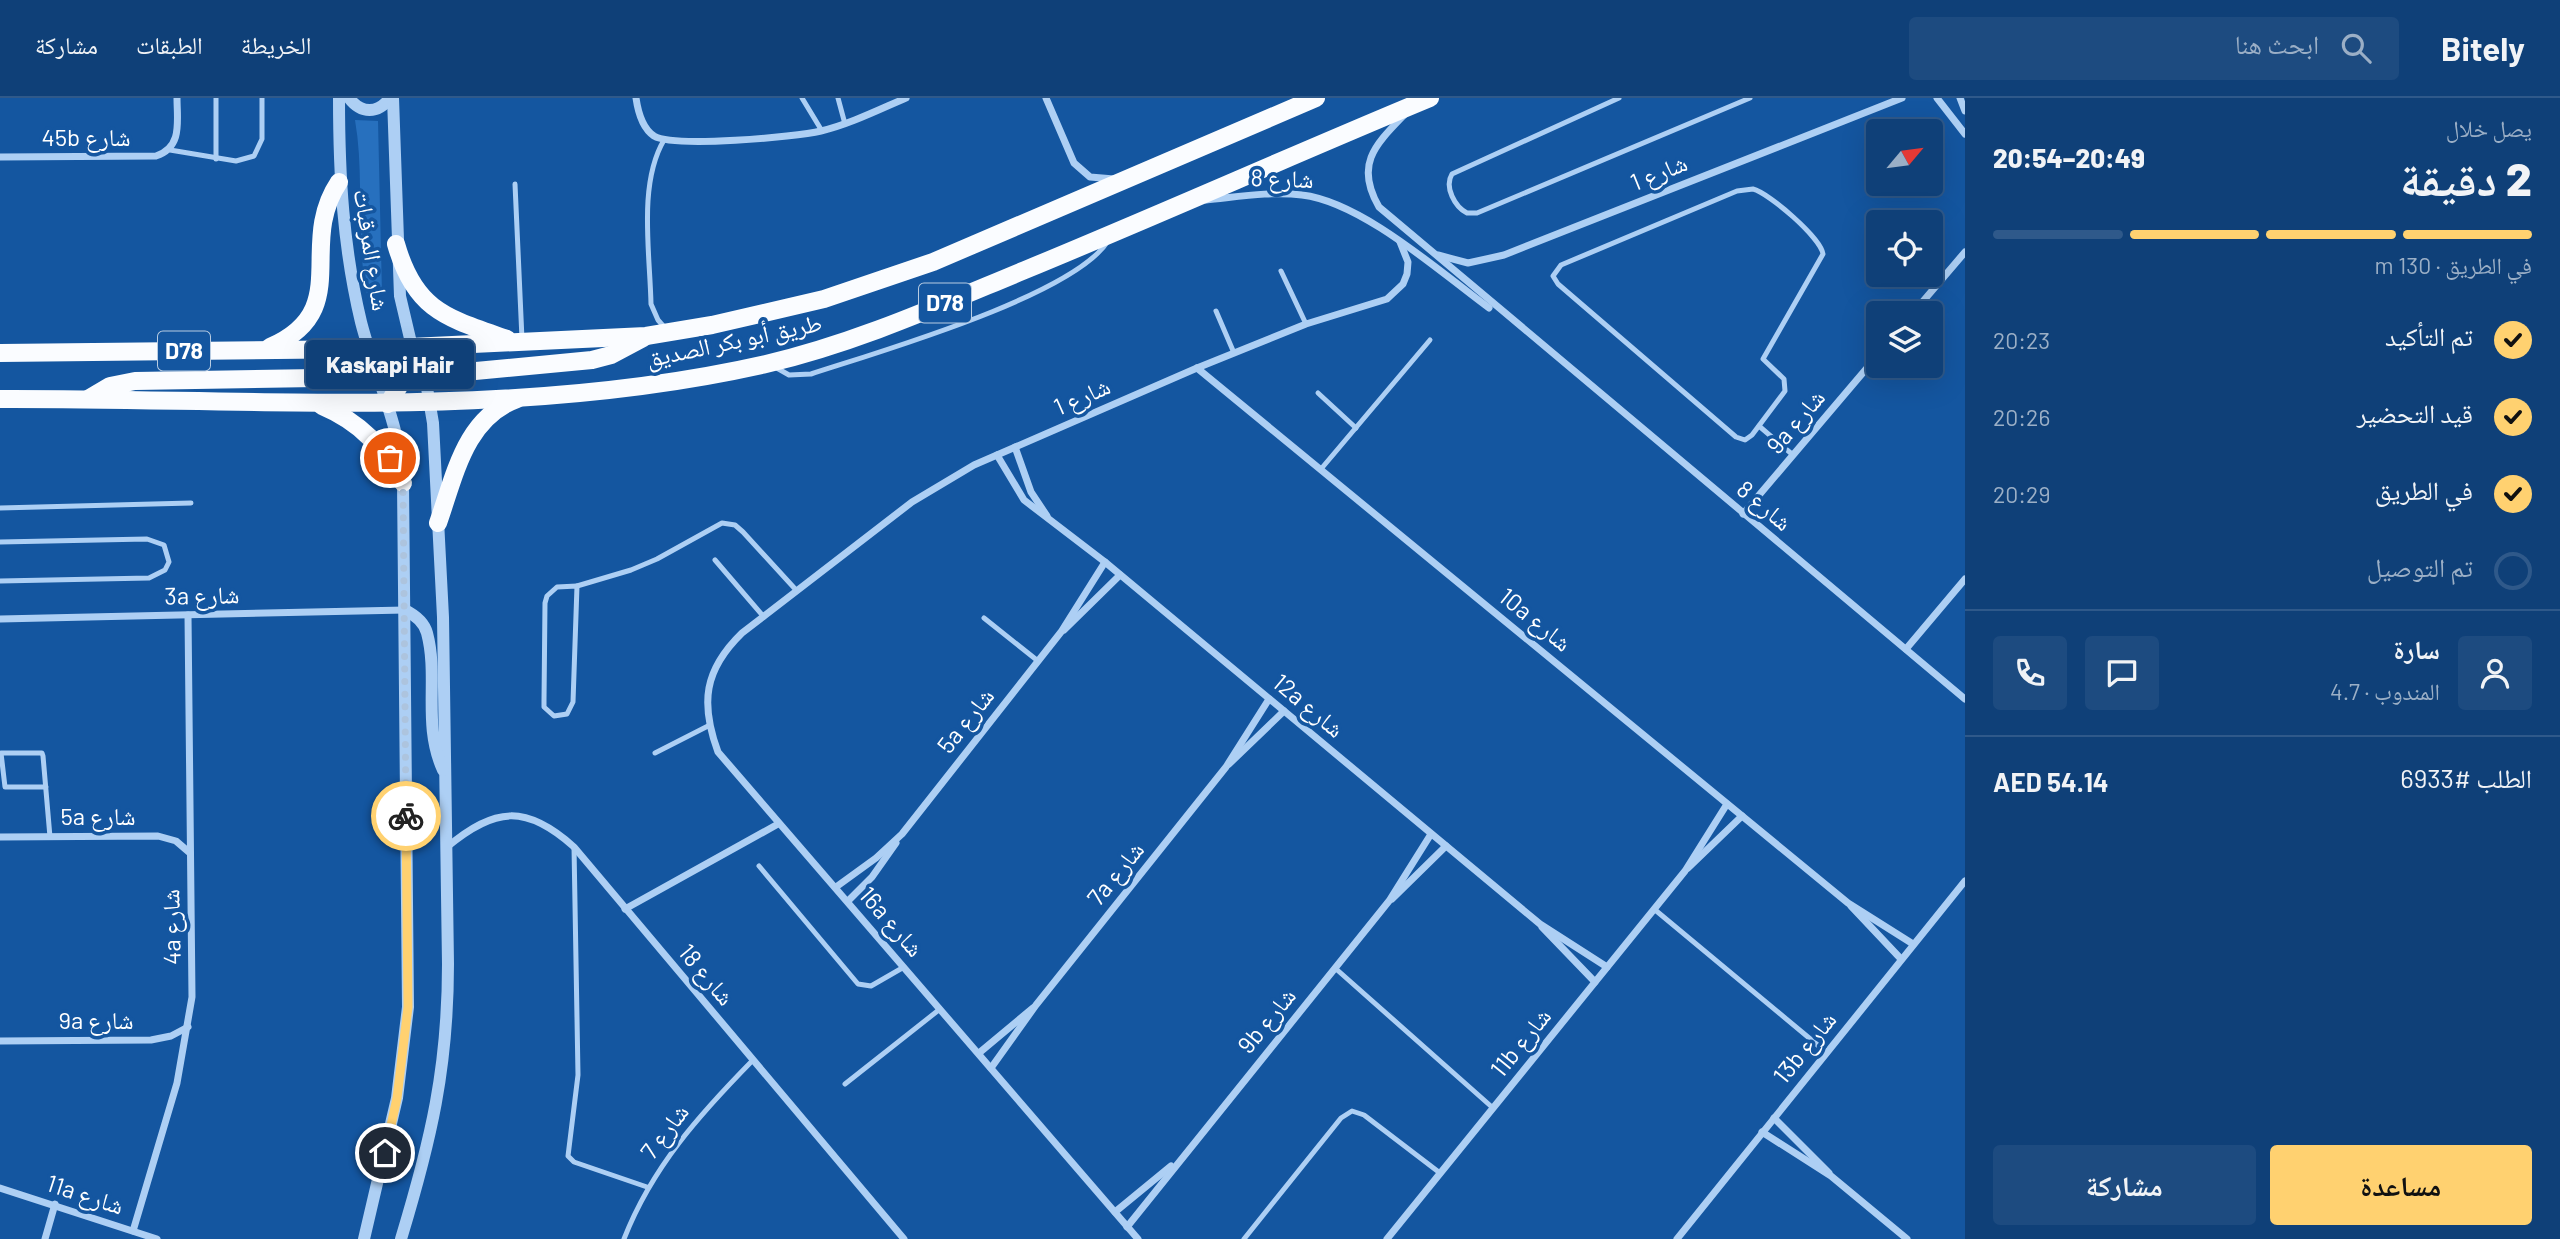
<!DOCTYPE html>
<html lang="ar">
<meta charset="utf-8">
<style>
:root{--surface:#0f4078;--page:#1d4b80;--text:#f1f3f6;--muted:#9bafc6;--line:#2f598a;--accent:#ffd170}
body{margin:0;font-family:Barlow,"Noto Naskh Arabic",sans-serif;background:var(--page);color:var(--text);direction:rtl;height:100vh;display:flex;flex-direction:column;font-size:26px;white-space:nowrap}
*{box-sizing:border-box;margin:0}
p{font-size:23px;color:var(--muted)}
.icon{flex:none;width:38px;height:38px;fill:none;stroke:currentColor;stroke-width:2;stroke-linecap:round;stroke-linejoin:round}
.map{position:relative;flex:1;overflow:hidden;direction:ltr}
.panel{display:flex;flex-direction:column;background:var(--surface);width:595px}
.panel>*{flex:none}
.needle{width:46px;rotate:61deg}
.tools{position:absolute;left:1866px;top:21px;display:grid;gap:14px}
.tools a{display:grid;place-items:center;width:77px;height:77px;border-radius:7px;background:var(--surface);box-shadow:0 7px 28px #0002,0 0 0 2px var(--line);font-size:35px}
.pin{position:absolute;display:grid;place-items:center;width:60px;height:60px;color:#fff;margin:-30px;border:4px solid #fff;border-radius:50%;box-shadow:0 2px 7px #0007}
.courier{position:absolute;display:grid;place-items:center;width:70px;height:70px;margin:-35px;border:5px solid #ffd170;border-radius:50%;background:#fff;color:#222;box-shadow:0 2px 9px #0007}
.bubble{position:absolute;height:49px;border-radius:7px;background:var(--surface);box-shadow:0 7px 28px #0002,0 0 0 2px var(--line);font-size:23px;font-weight:800;line-height:49px;text-align:center;direction:rtl}
.summary em{font-style:normal;font-weight:800}
.summary div{display:flex;flex-direction:column-reverse}
.summary{display:flex;align-items:center;justify-content:space-between;height:119px;padding:0 28px}
h1{font-size:46px;font-weight:800;line-height:52px}
.bar{display:grid;grid-template-columns:repeat(4,1fr);gap:10px 7px;align-content:center;height:84px;padding:0 28px}
.bar i{height:9px;border-radius:5px;background:var(--line)}
.bar .active{background:var(--accent)}
.bar p{grid-column:span 4}
.line{display:flex;align-items:center;gap:18px;padding:0 28px;border-top:2px solid var(--line)}
.line div{flex:1}
.round{display:grid;place-items:center;flex:none;width:74px;height:74px;border-radius:7px;background:var(--page)}
ol{padding:0 28px;list-style:none}
li{display:flex;align-items:center;gap:21px;height:77px}
li p{margin-inline-start:auto}
li .icon{padding:7px;border-radius:50%;background:var(--accent);color:#111;stroke-width:4}
li:last-child{color:var(--muted)}
li i{width:38px;height:38px;border:4px solid var(--line);border-radius:50%}
.button{display:flex;gap:14px;margin-top:auto;padding:14px 28px}
.button a{flex:1;height:80px;border-radius:7px;background:var(--accent);color:#111;font-size:28px;font-weight:800;line-height:80px;text-align:center}
.button a+a{background:var(--page);color:var(--text)}
header{display:flex;align-items:center;gap:42px;box-sizing:border-box;height:98px;padding:0 35px;background:var(--surface);border-bottom:2px solid var(--line)}
header strong{font-size:33px}
nav{display:flex;gap:38px;margin-inline-start:auto;font-size:24px}
.search{width:490px;height:63px;background:var(--page);display:flex;align-items:center;gap:18px;box-sizing:border-box;padding:0 24px;border-radius:7px;color:var(--muted);font-size:26px}
main{display:flex;flex:1;min-height:0}
.map>svg:first-child{display:block}
</style>
<header>
<strong>Bitely</strong>
<div class="search"><svg class="icon" aria-label="search" viewBox="0 0 24 24"><circle cx="10" cy="10" r="6"/><path d="M15 15l6 6"/></svg>ابحث هنا</div>
<nav><a>الخريطة</a><a>الطبقات</a><a>مشاركة</a></nav>
</header>
<main>
<section class="panel">
<div class="summary"><div><h1>2 دقيقة</h1><p>يصل خلال</p></div><em>20:49–20:54</em></div>
<div class="bar"><i class="active"></i><i class="active"></i><i class="active"></i><i></i><p>في الطريق · 130 m</p></div>
<ol>
<li><svg class="icon" aria-label="check" viewBox="0 0 24 24"><path d="M5 12l5 5 9-10"/></svg>تم التأكيد<p>20:23</p></li>
<li><svg class="icon" aria-label="check" viewBox="0 0 24 24"><path d="M5 12l5 5 9-10"/></svg>قيد التحضير<p>20:26</p></li>
<li><svg class="icon" aria-label="check" viewBox="0 0 24 24"><path d="M5 12l5 5 9-10"/></svg>في الطريق<p>20:29</p></li>
<li><i></i>تم التوصيل</li>
</ol>
<div class="line" style="height:126px"><a class="round"><svg class="icon" aria-label="person" viewBox="0 0 24 24"><circle cx="12" cy="8" r="4"/><path d="M4 21q1-7 8-7t8 7"/></svg></a><div><b>سارة</b><p>المندوب · 4.7</p></div><a class="round"><svg class="icon" aria-label="chat" viewBox="0 0 24 24"><path d="M4 5h16v11H9l-5 4z"/></svg></a><a class="round"><svg class="icon" aria-label="phone" viewBox="0 0 24 24"><path d="M5 4h4l2 5-3 2q2 4 5 5l2-3 5 2v4C11 20 4 13 5 4z"/></svg></a></div>
<div class="line" style="height:91px"><div>الطلب #6933</div><b>AED 54.14</b></div>
<div class="button"><a>مساعدة</a><a>مشاركة</a></div>
</section>
<div class="map">
<svg width="1965" height="1141" viewBox="0 0 1965 1141">
<rect width="100%" height="100%" fill="#1456a0"/>
<path fill="#2770be" d="M355,22L378,23L382,196H367C355,139 365,79 355,22Z"/>
<g fill="none" stroke-linecap="round" stroke-linejoin="round">
<g stroke="#adcff4" stroke-width="5">
<path d="M216,0V61"/>
<path d="M802,0L822,33"/>
<path d="M838,0L845,26"/>
<path d="M1619,0L1452,76C1444,89 1455,109 1467,115H1477L1750,0"/>
<path d="M664,42C638,86 650,155 651,206L658,222L665,230"/>
<path d="M170,52L236,63L254,58L262,41V0"/>
<path d="M515,86L522,241"/>
<path d="M1753,91C1769,95 1821,140 1823,156L1763,261L1784,281L1785,293L1752,337L1745,342L1736,339L1558,186L1553,178L1561,167L1737,93Z"/>
<path d="M1281,173L1306,226"/>
<path d="M1216,213L1234,255"/>
<path d="M775,269L789,277L811,276C878,254 1073,198 1108,143"/>
<path d="M1318,295L1356,330"/>
<path d="M1759,328L1793,357"/>
<path d="M1321,371L1430,242"/>
<path d="M0,410L191,405"/>
<path d="M0,444L147,441L164,447L169,464L165,472L149,480L0,483"/>
<path d="M715,462L764,519"/>
<path d="M577,488L573,604L567,616L554,618L544,609V602L545,505L547,498L557,489Z"/>
<path d="M577,488L631,472L657,461L722,425L735,427L743,434L797,493"/>
<path d="M984,520L1038,563"/>
<path d="M655,655L708,628"/>
<path d="M46,689H5L1,655H42L43,658L50,739"/>
<path d="M574,749L578,977L568,1058L574,1064L647,1089"/>
<path d="M759,768L858,886L871,888L904,869"/>
<path d="M1654,811L1826,954"/>
<path d="M1335,870L1493,1010"/>
<path d="M845,986L940,911"/>
<path d="M624,1141C652,1069 700,1016 753,962"/>
<path d="M1244,1141L1341,1020L1352,1013L1364,1017L1440,1075"/>
</g>
<g stroke="#adcff4" stroke-width="7">
<path d="M636,0C638,14 642,30 654,38C674,50 795,39 821,33C850,26 878,12 906,0"/>
<path d="M1046,0L1074,65L1090,79L1114,81"/>
<path d="M1937,0L1965,36"/>
<path d="M1960,0L1965,13"/>
<path d="M1405,16C1376,46 1354,66 1379,109L1965,601"/>
<path d="M0,59L156,58C183,49 177,23 177,0"/>
<path d="M1206,102C1237,99 1271,93 1302,97C1362,104 1440,174 1489,210"/>
<path d="M1438,157L1468,165L1504,157L1902,0"/>
<path d="M1913,215L1965,154"/>
<path d="M1197,270L1848,805L1913,846"/>
<path d="M1015,349L1031,394L1047,418"/>
<path d="M997,357L1024,402L1105,464L1540,826L1607,869"/>
<path d="M1743,416L1878,257"/>
<path d="M0,521L405,512"/>
<path d="M1064,532L1120,477"/>
<path d="M1906,551L1965,481"/>
<path d="M1229,666L1284,613"/>
<path d="M0,739L158,738L176,743L190,755"/>
<path d="M447,749C495,709 526,706 574,749L904,1141"/>
<path d="M1688,770L1742,718"/>
<path d="M836,789L876,760L902,736L1061,534L1105,464"/>
<path d="M1392,801L1446,748"/>
<path d="M848,803L872,779L896,745"/>
<path d="M1851,808L1901,861"/>
<path d="M625,811L778,726"/>
<path d="M1542,829L1595,884"/>
<path d="M0,943L151,942L171,938L188,929"/>
<path d="M979,955L1033,910"/>
<path d="M991,970L1036,907L1226,669L1269,601"/>
<path d="M1774,1020L1829,1075"/>
<path d="M1762,1034L1831,1078L1907,1141"/>
<path d="M0,1090L157,1141"/>
<path d="M1115,1114L1171,1068"/>
<path d="M1127,1129L1389,803L1431,736"/>
<path d="M133,1133L177,985L192,899L188,517"/>
<path d="M45,1141L55,1106"/>
<path d="M1138,1141L718,654C700,605 704,572 742,535L912,404L974,367L1197,270L1306,226L1387,201L1403,186L1407,176L1408,164L1400,144"/>
<path d="M1387,1141L1685,773L1727,706"/>
<path d="M1677,1141L1965,783"/>
</g>
<g stroke="#adcff4" stroke-width="12">
<path d="M339,0C339,77 343,149 361,224C375,279 401,328 403,385L408,909L397,1000L364,1141"/>
<path d="M349,0C361,16 378,16 390,0"/>
<path d="M393,0L400,198L412,249L427,290L433,325L443,519L448,866C448,970 431,1042 401,1141"/>
<path d="M405,512C415,517 424,524 427,535C439,580 422,626 443,672"/>
</g>
<g stroke="#fafcff" stroke-width="18">
<path d="M396,146C415,213 447,220 507,241"/>
<path d="M270,249C355,212 296,148 339,84"/>
<path d="M0,255L368,251L646,238L712,227L824,201L933,164L1316,0"/>
<path d="M0,301C255,300 515,323 766,266C856,245 940,207 1025,172C1161,116 1295,56 1430,0"/>
<path d="M88,301L110,288L135,283L378,279L397,269L412,249"/>
<path d="M388,306L401,285L412,279L592,262L611,257L643,240"/>
<path d="M322,308C360,324 383,349 403,385"/>
<path d="M438,425C455,377 465,320 517,301"/>
</g>
</g>
<g fill="none" stroke-linecap="round" stroke-linejoin="round">
<path stroke="#adc4de" stroke-width="7" stroke-dasharray="0 12.6" d="M390,360L403,385L406,718"/>
<path stroke="#ffd170" stroke-width="9" d="M385,1055L397,1000L408,909L406,718"/>
</g>
<g text-anchor="middle" stroke-width="7" stroke-linejoin="round" paint-order="stroke">
<g fill="#1456a0" stroke="#b8cce2" stroke-width="2">
<rect x="919" y="185.5" width="52" height="39" rx="5"/>
<rect x="158" y="233.5" width="52" height="39" rx="5"/>
</g>
<g font-size="23" font-weight="bold" fill="#fff">
<text x="945" y="213">D78</text>
<text x="184" y="261">D78</text>
</g>
<g font-size="24" fill="#fff" stroke="#1456a0">
<text x="86" y="48">45b شارع</text>
<text transform="translate(1659 75) rotate(-22)" y="8">شارع 1</text>
<text transform="translate(1282 81) rotate(2)" y="8">شارع 8</text>
<text transform="translate(371 152) rotate(81)" y="8">شارع المرقبات</text>
<text transform="translate(734 243) rotate(-12)" y="8">طريق أبو بكر الصديق</text>
<text transform="translate(1082 299) rotate(-24)" y="8">شارع 1</text>
<text transform="translate(1796 324) rotate(-50)" y="8">9a شارع</text>
<text transform="translate(1764 408) rotate(40)" y="8">شارع 8</text>
<text transform="translate(202 498) rotate(-1)" y="8">3a شارع</text>
<text transform="translate(1535 522) rotate(39)" y="8">10a شارع</text>
<text transform="translate(1308 608) rotate(40)" y="8">12a شارع</text>
<text transform="translate(966 623) rotate(-52)" y="8">5a شارع</text>
<text x="98" y="727">5a شارع</text>
<text transform="translate(1116 776) rotate(-51)" y="8">7a شارع</text>
<text transform="translate(891 824) rotate(49)" y="8">16a شارع</text>
<text transform="translate(172 829) rotate(-91)" y="8">4a شارع</text>
<text transform="translate(706 877) rotate(50)" y="8">شارع 18</text>
<text x="96" y="931">9a شارع</text>
<text transform="translate(1267 923) rotate(-51)" y="8">9b شارع</text>
<text transform="translate(1521 945) rotate(-51)" y="8">11b شارع</text>
<text transform="translate(1805 950) rotate(-51)" y="8">13b شارع</text>
<text transform="translate(665 1034) rotate(-53)" y="8">شارع 7</text>
<text transform="translate(85 1097) rotate(18)" y="8">11a شارع</text>
</g>
</g>
</svg>
<div class="tools">
<a><svg class="needle" viewBox="-14 -14 28 28"><path d="M0-13l5 13h-10z" fill="#e53935"/><path d="M0 13l5-13h-10z" fill="#9bafc6"/></svg></a>
<a><svg class="icon" aria-label="locate" viewBox="0 0 24 24"><circle cx="12" cy="12" r="6"/><path d="M12 2v4M12 18v4M2 12h4M18 12h4"/></svg></a>
<a><svg class="icon" aria-label="layers" viewBox="0 0 24 24"><path d="M12 4l9 5-9 5-9-5zM3 14l9 5 9-5"/></svg></a>
</div>
<div class="pin" style="left:390px;top:360px;background:#ea580c"><svg class="icon" aria-label="bag" viewBox="0 0 24 24"><path d="M5 8h14l-1 12H6zM9 8a3 3 0 0 1 6 0"/></svg></div>
<div class="pin" style="left:385px;top:1055px;background:#1f2937"><svg class="icon" aria-label="home" viewBox="0 0 24 24"><path d="M3 11l9-7 9 7M6 9v11h12V9"/></svg></div>
<div class="courier" style="left:406px;top:718px"><svg class="icon" aria-label="bike" viewBox="0 0 24 24"><circle cx="6" cy="16" r="4"/><circle cx="18" cy="16" r="4"/><path d="M6 16l4-8h5l3 8M10 8l3 8H6M13 5h3"/></svg></div>
<div class="bubble" style="left:306px;top:242px;width:168px">Kaskapi Hair</div>
</div>
</main>
